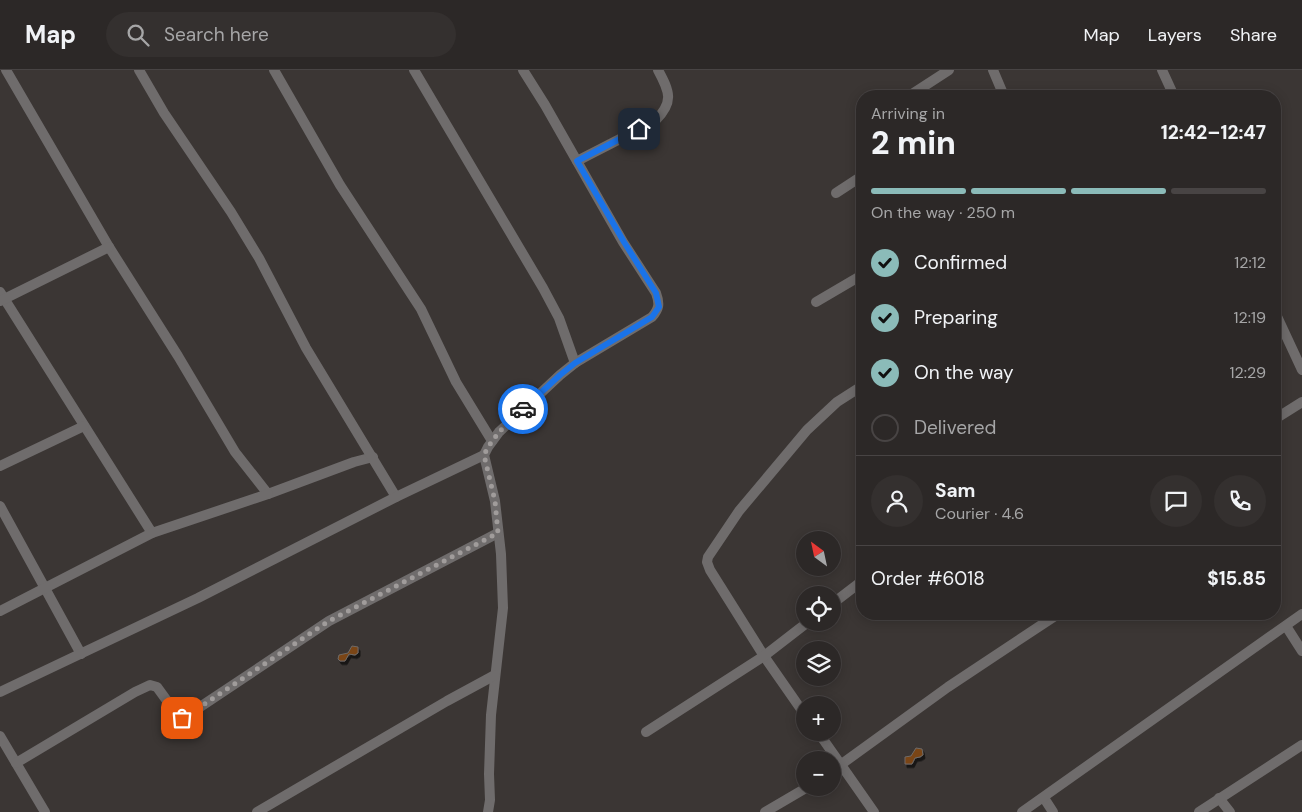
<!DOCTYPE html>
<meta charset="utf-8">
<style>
:root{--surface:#2c2827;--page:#34302f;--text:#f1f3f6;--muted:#a6a6a7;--line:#484444;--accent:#8bbbb9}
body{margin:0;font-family:"DM Sans",sans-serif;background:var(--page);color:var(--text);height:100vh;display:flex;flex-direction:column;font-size:19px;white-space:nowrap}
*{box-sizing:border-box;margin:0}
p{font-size:16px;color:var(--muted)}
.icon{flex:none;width:28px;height:28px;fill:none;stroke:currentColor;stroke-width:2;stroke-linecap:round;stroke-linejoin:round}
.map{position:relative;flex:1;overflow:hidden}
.panel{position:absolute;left:856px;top:20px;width:425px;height:530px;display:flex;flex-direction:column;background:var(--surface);border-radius:20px;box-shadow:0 2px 12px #0003,0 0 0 1px var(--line)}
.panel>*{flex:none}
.needle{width:32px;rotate:327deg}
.fabs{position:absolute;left:796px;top:461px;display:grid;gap:10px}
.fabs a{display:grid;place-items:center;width:45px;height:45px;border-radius:50%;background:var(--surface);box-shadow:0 2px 12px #0003,0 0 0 1px var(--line);font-size:25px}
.pin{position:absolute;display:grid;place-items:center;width:42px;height:42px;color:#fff;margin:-21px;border-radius:10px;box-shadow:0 2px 8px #0006}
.courier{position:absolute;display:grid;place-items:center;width:50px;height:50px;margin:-25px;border:4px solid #1a73e8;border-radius:50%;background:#fff;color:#222;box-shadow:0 1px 6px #0007}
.summary em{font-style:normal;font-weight:800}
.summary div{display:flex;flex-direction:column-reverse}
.summary{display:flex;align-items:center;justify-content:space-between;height:85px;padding:0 15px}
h1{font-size:32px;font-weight:800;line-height:38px}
.bar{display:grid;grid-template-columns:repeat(4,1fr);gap:8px 5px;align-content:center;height:60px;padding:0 15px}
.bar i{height:6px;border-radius:4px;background:var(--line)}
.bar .selected{background:var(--accent)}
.bar p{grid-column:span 4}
.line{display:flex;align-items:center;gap:12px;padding:0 15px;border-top:1px solid var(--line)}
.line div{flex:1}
.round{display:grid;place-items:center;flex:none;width:52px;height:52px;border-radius:26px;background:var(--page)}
ol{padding:0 15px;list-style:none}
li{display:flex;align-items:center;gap:15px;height:55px}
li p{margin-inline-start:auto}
li .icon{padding:5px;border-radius:50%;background:var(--accent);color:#111;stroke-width:4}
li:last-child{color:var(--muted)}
li i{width:28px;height:28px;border:2px solid var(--line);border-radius:50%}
header{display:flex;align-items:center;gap:30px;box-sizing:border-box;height:70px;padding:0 25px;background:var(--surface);border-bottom:1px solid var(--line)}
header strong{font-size:24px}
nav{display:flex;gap:28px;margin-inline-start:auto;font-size:18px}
.search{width:350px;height:45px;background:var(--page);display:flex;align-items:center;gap:12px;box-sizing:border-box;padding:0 18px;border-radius:28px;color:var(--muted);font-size:19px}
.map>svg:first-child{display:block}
</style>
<header>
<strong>Map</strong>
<div class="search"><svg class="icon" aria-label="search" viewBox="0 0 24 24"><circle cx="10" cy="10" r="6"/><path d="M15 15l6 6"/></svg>Search here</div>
<nav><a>Map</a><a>Layers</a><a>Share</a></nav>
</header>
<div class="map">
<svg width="1302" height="742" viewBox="0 0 1302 742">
<defs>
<filter id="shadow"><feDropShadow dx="2" dy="3.5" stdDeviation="0" flood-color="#0009"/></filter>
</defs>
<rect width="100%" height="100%" fill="#3b3634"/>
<g fill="#7a4512" stroke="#706b68" filter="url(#shadow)">
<path d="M352,576L358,577V583L355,585L349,584L345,591H340L338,589L339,585L348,583Z"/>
<path d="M916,678L922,679L923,685L920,687L915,688L912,694H905V687L911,686Z"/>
</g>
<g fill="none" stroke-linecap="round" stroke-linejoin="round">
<g stroke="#6f6c6c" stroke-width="10">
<path d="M6,0L109,177L178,286L235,382L268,424L354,392L373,387"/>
<path d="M139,0L164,43L231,142L259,188L306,278L396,427"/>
<path d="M274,0L340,115L421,239L456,312L492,371"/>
<path d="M414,0L543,218L559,248L575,293L560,305L499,362L488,377L484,385L495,431L501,484L503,538L491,645L489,704L490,730L488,742"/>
<path d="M523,0L545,35L623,172L656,223C660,234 659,239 652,247L575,293"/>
<path d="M993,0L1004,26"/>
<path d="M1162,0L1174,26"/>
<path d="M909,26L949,0"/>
<path d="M577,91L655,51C674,32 670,22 658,0"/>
<path d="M836,123L862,106"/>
<path d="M0,222L152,463"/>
<path d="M0,231L109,177"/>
<path d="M816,232L862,205"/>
<path d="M1275,242L1302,300"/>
<path d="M1275,349L1302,332"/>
<path d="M0,396L84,356"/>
<path d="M0,436L81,584"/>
<path d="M832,534L862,511"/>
<path d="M0,541L152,463L268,424"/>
<path d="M1286,556L1302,581"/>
<path d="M0,622L198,528L396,427L484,385"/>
<path d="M805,645L764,586L710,500L707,492L708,487L739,441L807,360L837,332L862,316"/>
<path d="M646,662L764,586L808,552"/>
<path d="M818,662L874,742"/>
<path d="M0,666L45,742"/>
<path d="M16,693L135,622L150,615L157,617L178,646L185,647L329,551L498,463"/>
<path d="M832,701L948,617L1058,544"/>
<path d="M1044,728L1053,742"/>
<path d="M1219,728L1230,742"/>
<path d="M257,742L447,631L495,605"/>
<path d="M765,742L806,718"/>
<path d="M1022,742L1302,544"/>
<path d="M1199,742L1302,675"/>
</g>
</g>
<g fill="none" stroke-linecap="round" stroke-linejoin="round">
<path stroke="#a09c9b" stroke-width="5" stroke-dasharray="0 9" d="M182,648L191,643L329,551L498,463L495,431L484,385L488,377L499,362L523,339"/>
<path stroke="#1a73e8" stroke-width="6" d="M523,339L560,305L575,293L652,247L659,237L656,223L624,172L577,91L639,59"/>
</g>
</svg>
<div class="fabs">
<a><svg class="needle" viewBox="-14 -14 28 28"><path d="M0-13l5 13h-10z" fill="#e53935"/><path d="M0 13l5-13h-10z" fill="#a6a6a7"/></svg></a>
<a><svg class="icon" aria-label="locate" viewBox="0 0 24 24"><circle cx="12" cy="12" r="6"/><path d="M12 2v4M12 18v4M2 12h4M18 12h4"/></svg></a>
<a><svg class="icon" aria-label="layers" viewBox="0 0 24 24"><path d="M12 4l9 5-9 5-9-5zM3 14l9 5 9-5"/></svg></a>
<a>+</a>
<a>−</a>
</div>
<div class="pin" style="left:182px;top:648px;background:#ea580c"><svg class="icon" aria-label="bag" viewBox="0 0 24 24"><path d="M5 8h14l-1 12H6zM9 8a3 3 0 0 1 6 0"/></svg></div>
<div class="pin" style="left:639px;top:59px;background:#1f2937"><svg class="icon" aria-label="home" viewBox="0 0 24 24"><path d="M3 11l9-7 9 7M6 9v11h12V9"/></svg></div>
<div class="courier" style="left:523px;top:339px"><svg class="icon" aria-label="car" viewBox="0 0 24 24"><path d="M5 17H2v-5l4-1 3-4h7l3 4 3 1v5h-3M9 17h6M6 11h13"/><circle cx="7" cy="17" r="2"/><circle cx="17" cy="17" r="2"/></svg></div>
<section class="panel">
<div class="summary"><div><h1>2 min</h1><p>Arriving in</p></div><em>12:42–12:47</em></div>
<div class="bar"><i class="selected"></i><i class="selected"></i><i class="selected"></i><i></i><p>On the way · 250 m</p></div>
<ol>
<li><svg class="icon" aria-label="check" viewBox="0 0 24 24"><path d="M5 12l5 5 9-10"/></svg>Confirmed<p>12:12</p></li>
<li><svg class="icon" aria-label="check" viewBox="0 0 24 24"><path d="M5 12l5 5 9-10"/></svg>Preparing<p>12:19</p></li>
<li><svg class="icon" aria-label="check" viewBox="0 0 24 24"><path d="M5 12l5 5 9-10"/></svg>On the way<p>12:29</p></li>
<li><i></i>Delivered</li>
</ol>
<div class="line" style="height:90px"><a class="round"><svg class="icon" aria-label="person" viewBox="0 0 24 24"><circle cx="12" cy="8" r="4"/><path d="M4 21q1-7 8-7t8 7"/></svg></a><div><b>Sam</b><p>Courier · 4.6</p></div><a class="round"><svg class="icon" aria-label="chat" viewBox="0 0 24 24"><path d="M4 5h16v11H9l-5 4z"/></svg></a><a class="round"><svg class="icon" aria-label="phone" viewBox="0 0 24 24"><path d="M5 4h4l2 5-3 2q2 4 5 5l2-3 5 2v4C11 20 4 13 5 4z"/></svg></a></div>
<div class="line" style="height:65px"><div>Order #6018</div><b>$15.85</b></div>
</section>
</div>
